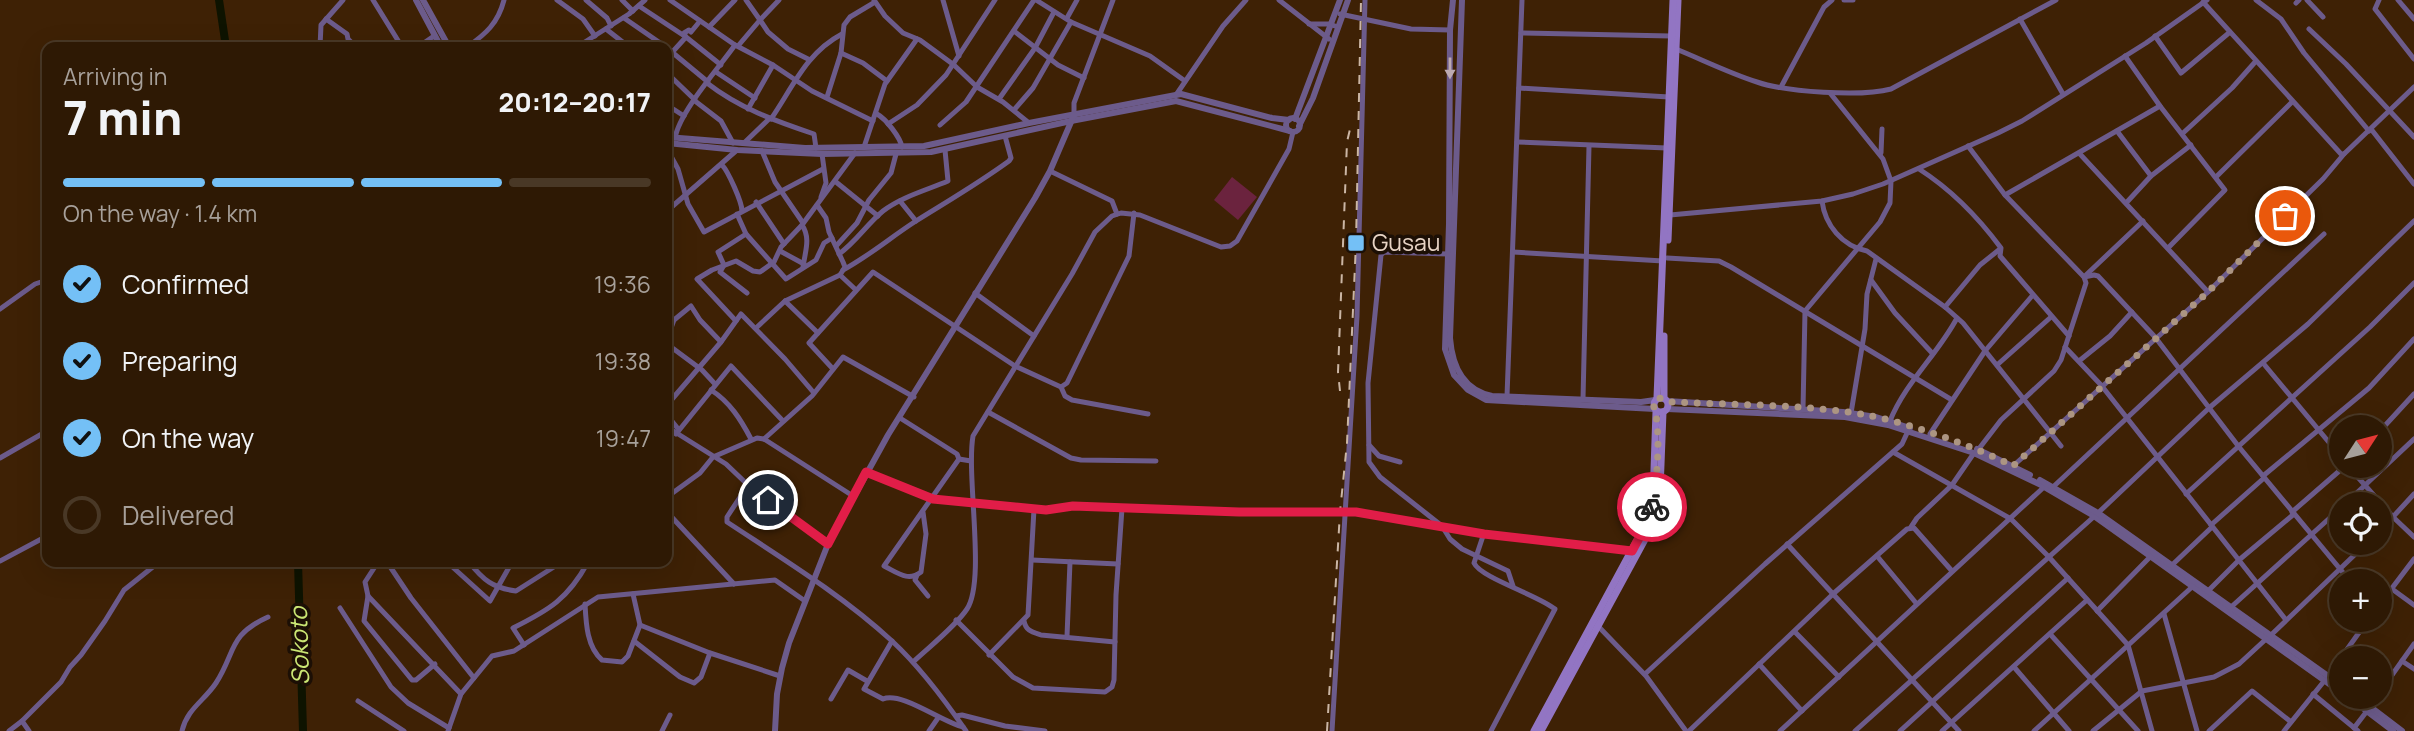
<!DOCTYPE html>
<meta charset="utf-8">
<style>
:root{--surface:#2e1904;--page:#36220e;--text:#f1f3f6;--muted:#a7a09a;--line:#493826;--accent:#74c0f6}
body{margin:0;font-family:Manrope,sans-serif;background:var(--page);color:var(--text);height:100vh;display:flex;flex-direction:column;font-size:26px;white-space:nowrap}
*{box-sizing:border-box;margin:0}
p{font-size:23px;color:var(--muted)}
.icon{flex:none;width:38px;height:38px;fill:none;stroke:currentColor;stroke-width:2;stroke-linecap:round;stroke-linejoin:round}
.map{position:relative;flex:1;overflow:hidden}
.side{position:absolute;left:42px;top:42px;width:630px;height:525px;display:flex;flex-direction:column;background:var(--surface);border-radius:14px;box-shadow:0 7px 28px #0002,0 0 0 2px var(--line)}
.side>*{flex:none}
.needle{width:46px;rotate:54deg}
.buttons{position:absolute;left:2329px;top:415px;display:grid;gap:14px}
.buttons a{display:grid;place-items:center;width:63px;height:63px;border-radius:50%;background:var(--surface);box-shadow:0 7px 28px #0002,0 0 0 2px var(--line);font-size:35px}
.pin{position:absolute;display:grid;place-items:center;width:60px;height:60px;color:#fff;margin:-30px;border:4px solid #fff;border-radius:50%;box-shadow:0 2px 7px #0007}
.courier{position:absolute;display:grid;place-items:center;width:70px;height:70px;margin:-35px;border:5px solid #e11d48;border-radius:50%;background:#fff;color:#222;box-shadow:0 2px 9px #0007}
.headline em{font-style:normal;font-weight:800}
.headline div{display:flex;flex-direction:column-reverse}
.headline{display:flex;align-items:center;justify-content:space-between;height:119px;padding:0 21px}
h1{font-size:46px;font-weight:800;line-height:52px}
.bar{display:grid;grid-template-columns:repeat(4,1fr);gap:10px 7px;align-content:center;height:84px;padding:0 21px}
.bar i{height:9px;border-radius:5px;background:var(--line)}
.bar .current{background:var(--accent)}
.bar p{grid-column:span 4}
ol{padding:0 21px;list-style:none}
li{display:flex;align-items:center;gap:21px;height:77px}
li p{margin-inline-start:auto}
li .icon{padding:7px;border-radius:50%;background:var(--accent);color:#111;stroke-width:4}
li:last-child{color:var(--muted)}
li i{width:38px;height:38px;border:4px solid var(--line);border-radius:50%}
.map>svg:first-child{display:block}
</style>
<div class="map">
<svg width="2414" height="731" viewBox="0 0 2414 731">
<rect width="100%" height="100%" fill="#3e2105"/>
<path fill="#6b233e" d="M1232,177L1257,197L1238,220L1214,200Z"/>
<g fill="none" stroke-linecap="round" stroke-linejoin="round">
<g stroke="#0e1300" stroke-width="8">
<path d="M219,0L226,47"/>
<path d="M298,562L303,731"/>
</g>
<g stroke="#6c5b8b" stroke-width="5">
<path d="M373,0L402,47"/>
<path d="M557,0L583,19L595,36"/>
<path d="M586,0L607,18L611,26"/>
<path d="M622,0L633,11"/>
<path d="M670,0L735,45L773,65L812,91L873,121"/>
<path d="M779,0L760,20L768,32L788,49L810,60"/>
<path d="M874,0L885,16L903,33L920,40L954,65L977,87L1003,102L1029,123"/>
<path d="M943,0L959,56"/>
<path d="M1036,0L1071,22L1150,56L1185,81"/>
<path d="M1279,0L1329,39"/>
<path d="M1844,0H1853"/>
<path d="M2256,0L2281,19L2304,53L2369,131"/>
<path d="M2307,0L2323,17"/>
<path d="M2379,0L2375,9L2414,59"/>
<path d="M2398,0L2414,19"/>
<path d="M2203,2L2341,154H2344L2414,87"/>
<path d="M2296,3L2299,0"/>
<path d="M639,6L686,37L721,65"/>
<path d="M1340,14L1411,29L1450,30"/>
<path d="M624,18L666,47"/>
<path d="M1067,18L1077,0"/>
<path d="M326,19L347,34L348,39L356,47"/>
<path d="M2020,19L2063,94"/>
<path d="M1309,24H1329L1338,27"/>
<path d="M709,27L735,0"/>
<path d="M606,29L629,47"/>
<path d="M2309,29L2346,64L2414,137"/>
<path d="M1014,31L1058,65L1084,78"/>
<path d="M1521,33L1671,36"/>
<path d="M2155,36L2181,73L2230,32"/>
<path d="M738,46L760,20L746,0"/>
<path d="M320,47L321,25L343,0"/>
<path d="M418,47L434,36"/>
<path d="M467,47C486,34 498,23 504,0"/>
<path d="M577,47L629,14L645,0"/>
<path d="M667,48L708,82"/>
<path d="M1676,49C1703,60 1729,73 1757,82C1786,92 1861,97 1891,89L2056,0"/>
<path d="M841,53L863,63L887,81"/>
<path d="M2125,56L2160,106L2225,190L2169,247"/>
<path d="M667,58L686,37L684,33L689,30L691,32L700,21"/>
<path d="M716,72L755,98"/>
<path d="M667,73L695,100"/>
<path d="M707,83C739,108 775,121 814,134L816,148"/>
<path d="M1781,87L1824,7L1832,0"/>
<path d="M1519,88L1669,97"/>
<path d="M1176,95L1223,26L1246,0"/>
<path d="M827,97L841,53L844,25L850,17L875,2"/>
<path d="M999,99L1035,48L1054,12"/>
<path d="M695,101L721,121L733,143"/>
<path d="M667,105L684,116"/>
<path d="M748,109L773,65"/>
<path d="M1014,110L1033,88L1071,22"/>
<path d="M877,114C886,119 900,137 902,147"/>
<path d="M1074,115V103L1113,0"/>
<path d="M771,119C793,87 806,53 842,34"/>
<path d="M888,124L917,105L946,75L995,0"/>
<path d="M940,125L966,102L1034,0"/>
<path d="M2371,129L2414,184"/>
<path d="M2117,131L2151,176"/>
<path d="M2182,134L2232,88L2256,61"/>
<path d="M675,138C680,111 718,69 735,45"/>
<path d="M1517,142L1667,148"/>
<path d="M744,143L769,119"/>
<path d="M1968,146L2005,195L2084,277L2086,283L2061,360L2054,371L2001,420L1978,450"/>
<path d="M864,147L885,84L917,39"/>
<path d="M667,149L678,169L688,204L704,232L823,169"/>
<path d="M762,151L775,182L803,223"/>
<path d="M1881,153L1882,129"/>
<path d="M2079,153L2208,292"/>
<path d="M722,165C728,171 742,202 742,211"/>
<path d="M1919,169C1952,190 1978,217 2001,248L2000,256L2069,336"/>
<path d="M1050,171L1112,201L1117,214"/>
<path d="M2216,177L2292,102"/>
<path d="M836,182L878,216"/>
<path d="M2005,195L2160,106"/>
<path d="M821,197L826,183L822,154"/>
<path d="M900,201L916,221"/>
<path d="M1822,201C1825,225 1842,246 1867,251L1945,307L1963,323L2061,446"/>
<path d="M756,202L784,244"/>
<path d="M2127,202L2151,176L2191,145"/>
<path d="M667,211L737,150"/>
<path d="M737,214L746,234L718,252L724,265L720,272L747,293"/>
<path d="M1670,215L1822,201L1853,194L1883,184L1998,133L2022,121L2146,43L2207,0"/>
<path d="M802,225C811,238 805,252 803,267"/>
<path d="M746,234L786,279L816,260L824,243L832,238"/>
<path d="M837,245L857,223L869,200L891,173L896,154"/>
<path d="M780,251L804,264"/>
<path d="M1513,252L1663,261"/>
<path d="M839,254C856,242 867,224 883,211C901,197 927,190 948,181L945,150"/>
<path d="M1448,254L1384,252L1381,255L1368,383L1369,462L1380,477L1442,526L1450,539L1462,549L1508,571L1513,586"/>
<path d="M1667,258L1719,261L1731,267L1952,400"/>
<path d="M843,270C869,256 891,237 916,221C948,201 979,183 1009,161L1011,158L1005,136"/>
<path d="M840,275L856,290"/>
<path d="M2086,275L2143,221"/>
<path d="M2084,277L2094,275L2098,276L2155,337L2239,447L2350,581"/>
<path d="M1871,280L1895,313L1933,354"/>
<path d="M975,293L1034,336"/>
<path d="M785,301L818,333"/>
<path d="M1945,307L1980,265L2000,249"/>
<path d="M0,309L35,284L47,280"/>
<path d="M736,321L697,279L712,270L736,261L753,271L760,272L774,262L781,247L802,225L855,153"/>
<path d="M756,328L785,301L840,275L845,267L843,262L829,232L826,218L817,205"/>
<path d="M667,339L674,320L691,306L700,320L721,342"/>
<path d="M667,344L702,370L715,384"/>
<path d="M2065,347L2101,385L2286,620"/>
<path d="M2079,361L2110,336L2132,312"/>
<path d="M2263,363L2342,458"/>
<path d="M1997,365L2051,317"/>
<path d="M833,369L809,343L873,272L1015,366L1061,387L1067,383L1129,256L1134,213"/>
<path d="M1061,387L1065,396L1072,400L1148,414"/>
<path d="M711,390C730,402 741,420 751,439"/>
<path d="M1507,396L1522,0"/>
<path d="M1583,399L1589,146"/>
<path d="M667,405L721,342L741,314L785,359L814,393"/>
<path d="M1803,409L1805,311L1880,222L1890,203L1891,181L1883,159L1830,93"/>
<path d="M988,412L1071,458L1081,460L1156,461"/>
<path d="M1851,413L1865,329L1867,294L1876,259"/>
<path d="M667,415L679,430"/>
<path d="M900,418L957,454L959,459L971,461"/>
<path d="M1890,421C1905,383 1938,354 1957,318"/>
<path d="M667,427L726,464L748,485L828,544"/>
<path d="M2380,431L2414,394"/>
<path d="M676,434L731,366L783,421"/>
<path d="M1930,434L1985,351L2032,296"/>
<path d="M764,439L812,396L843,357L914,397"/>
<path d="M1369,445L1379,456L1400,462"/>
<path d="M1893,452L2011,519L2048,556L2128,645L2152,731"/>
<path d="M0,458L47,431"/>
<path d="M2013,466L2208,292L2323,179L2344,154"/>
<path d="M2348,466L2393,517L2414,537"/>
<path d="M866,473L933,499L1046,510L1073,506L1239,512H1356L1484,533L1632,551"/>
<path d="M2263,476L2369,388L2414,339"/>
<path d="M748,485L727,517V522C783,559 842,595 892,641C920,667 944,699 966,731"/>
<path d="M2053,487L2324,234"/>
<path d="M2186,494L2370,327L2414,283"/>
<path d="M667,497L700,473L713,457L757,438L764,439L853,496"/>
<path d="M2345,504L2414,439"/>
<path d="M667,512L734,584"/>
<path d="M923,512L926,534L921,572C908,582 898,573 884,566L959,459"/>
<path d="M2292,512L2345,466"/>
<path d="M2211,525L2264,478"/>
<path d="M1911,527L1917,518L1952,485L1974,453"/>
<path d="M2380,531L2414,494"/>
<path d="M1484,533L1474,563C1481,578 1538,595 1555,609L1491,731"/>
<path d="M1787,544L1959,731"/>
<path d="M1877,556L1916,603"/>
<path d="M1032,560L1118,564"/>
<path d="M0,561L47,536"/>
<path d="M378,562L365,582L368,596L461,694"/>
<path d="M387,562L411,598L474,678"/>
<path d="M447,562L490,601L512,562"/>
<path d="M469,562C483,580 493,588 516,591L557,565L571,562"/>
<path d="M2171,566L2212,527"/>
<path d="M917,575L915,580L928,596"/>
<path d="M2392,589L2414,605"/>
<path d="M2207,592L2239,560L2294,514"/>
<path d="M368,596L364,621L412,680H416L435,664"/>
<path d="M585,604C586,624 587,647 602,660L622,662L628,656L640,625L633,594"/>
<path d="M2380,604L2414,559"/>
<path d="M340,608L391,687L408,703L449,728"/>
<path d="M2230,608L2342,507"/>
<path d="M2097,611L2150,557"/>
<path d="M2164,614L2197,731"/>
<path d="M956,620L1013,677L1033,688L1105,692L1112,687L1114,680L1116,595L1122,508"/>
<path d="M1024,621C1026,631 1032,632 1041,635L1115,642"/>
<path d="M640,625L710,653L780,676"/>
<path d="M1598,626L1646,676L1686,731"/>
<path d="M1795,632L1839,677"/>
<path d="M2050,634L2138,731"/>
<path d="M1067,636L1070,562"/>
<path d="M2270,636L2368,542"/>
<path d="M634,641L680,677L694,683L701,677L710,653"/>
<path d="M892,641L864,689L883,699C901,691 942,722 963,727"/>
<path d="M524,645L513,628C549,610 568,599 588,562"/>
<path d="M989,655L1028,615L1034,509"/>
<path d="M2402,661L2414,669"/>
<path d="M913,662C930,646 955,627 967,609C986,580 966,477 973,436L1072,274L1095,232L1112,216L1121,213L1140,215L1221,247L1230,246L1237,241L1289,149L1293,132"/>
<path d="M1759,664L1802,711"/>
<path d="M2014,667L2069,731"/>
<path d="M1645,674L1765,564L1902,444L1908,431"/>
<path d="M2328,676L2368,620"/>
<path d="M2380,692L2414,644"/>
<path d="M2313,694L2358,731"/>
<path d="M831,699L848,670L867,681"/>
<path d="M358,701L404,731"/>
<path d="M2370,707L2377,696"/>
<path d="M956,716L962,715L1005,726L1045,731"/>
<path d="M22,721L29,731"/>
<path d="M2354,728L2367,711"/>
<path d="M9,731L22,721L61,682L70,667L81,655L105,621L124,590L159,562"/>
<path d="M182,731C187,709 204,701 216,683C236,652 228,635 268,617"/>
<path d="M448,731L461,694L492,656L514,651L598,597L775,580L805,601"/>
<path d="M662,731L670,715"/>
<path d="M929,731L938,718"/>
<path d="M1332,731L1357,316L1365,0"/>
<path d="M1689,731L1833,594L1907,529L1914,528L1952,571"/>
<path d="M1780,731L2044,487"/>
<path d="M1855,731L2098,513L2209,408L2308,324L2414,221"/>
<path d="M1900,731L2068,578"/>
<path d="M1942,731L2087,600"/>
<path d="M2034,731L2192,587"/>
<path d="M2093,731L2142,691L2214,677L2239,664L2265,640"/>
<path d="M2209,731L2252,691L2291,722"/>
<path d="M2284,731L2325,680"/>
</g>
<g stroke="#6c5b8b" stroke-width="6">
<path d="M416,0L441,47"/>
<path d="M423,0L449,47"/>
<path d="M1453,0L1450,30L1449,224L1445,349L1454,375L1468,390L1486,400L1655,409"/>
<path d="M1462,0L1450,338C1452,365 1463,390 1492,396L1641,402L1655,400"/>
<circle cx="1293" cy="125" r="7"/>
<path d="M1295,119L1340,0"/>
<path d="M1299,126L1313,98L1348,0"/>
<path d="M667,137L805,148L924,146L1029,123L1181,94L1272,118L1289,120"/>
<path d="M667,143L737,150L822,154L931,152L1071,121L1176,101L1290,131"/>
<path d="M1667,401L1843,412L1876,417L1910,428"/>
<path d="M1667,409L1845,417L1888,425L1974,453L2039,484L2094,516L2342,693"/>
<path d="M1977,449L2030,475"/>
<path d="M2040,480L2098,513L2342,686"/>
<path d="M2347,696L2393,731"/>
<path d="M2356,696L2402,731"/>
<path d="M775,731L777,694L782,668L789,643L828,544L888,435L1035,198L1050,171L1074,115"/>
</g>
<g stroke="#9275c3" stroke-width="7">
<path d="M1668,240L1678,0"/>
<circle cx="1661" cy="405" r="7"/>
<path d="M1657,398L1673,0"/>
<path d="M1664,398V336"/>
<path d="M1534,731L1649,518L1653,499L1656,411"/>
<path d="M1541,731L1655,521L1660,490L1663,412"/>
</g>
<g stroke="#cbb6a5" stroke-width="2" stroke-dasharray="9 9" stroke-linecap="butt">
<path d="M1340,391L1338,372L1347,142L1351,125"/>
<path d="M1327,731L1340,512L1347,443L1356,243L1361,0"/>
</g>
</g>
<defs><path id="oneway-solid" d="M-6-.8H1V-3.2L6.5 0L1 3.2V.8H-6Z" transform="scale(1.75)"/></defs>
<use fill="#bdaab1" href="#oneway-solid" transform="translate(1450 68) rotate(90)"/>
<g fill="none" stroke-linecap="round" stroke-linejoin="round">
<path stroke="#ac9582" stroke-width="7" stroke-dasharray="0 12.6" d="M1652,507C1657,481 1662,428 1653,404L1659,398L1672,402C1735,405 1799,404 1861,414C1907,422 1971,445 2013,466L2208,292L2285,216"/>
<path stroke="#e11d48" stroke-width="9" d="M768,500L828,544L866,472L933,499L1046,510L1073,506L1239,512H1356L1484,534L1632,551L1645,527L1652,507"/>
</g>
<rect fill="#74c0f6" stroke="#1c0f05" stroke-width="2.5" x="1347" y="234" width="18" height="18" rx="3.5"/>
<g text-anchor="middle" stroke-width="7" stroke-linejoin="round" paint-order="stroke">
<g font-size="23" fill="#e8d4c5" stroke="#1c0f05" text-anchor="start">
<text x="1372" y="251">Gusau</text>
</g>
<g font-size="24" font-style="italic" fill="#cbe674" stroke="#1c0f05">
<text transform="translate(300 646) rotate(-92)" y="8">Sokoto</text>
</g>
</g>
</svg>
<div class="buttons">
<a><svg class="needle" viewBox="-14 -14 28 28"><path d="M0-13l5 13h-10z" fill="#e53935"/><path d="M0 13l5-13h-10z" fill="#a7a09a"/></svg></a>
<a><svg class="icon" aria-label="locate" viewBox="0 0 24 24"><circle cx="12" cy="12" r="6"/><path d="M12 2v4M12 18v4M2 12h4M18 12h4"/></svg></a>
<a>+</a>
<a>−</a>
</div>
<div class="pin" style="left:2285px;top:216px;background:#ea580c"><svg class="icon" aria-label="bag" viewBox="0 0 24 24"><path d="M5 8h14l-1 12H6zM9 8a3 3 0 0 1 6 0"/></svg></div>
<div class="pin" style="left:768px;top:500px;background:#1f2937"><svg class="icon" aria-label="home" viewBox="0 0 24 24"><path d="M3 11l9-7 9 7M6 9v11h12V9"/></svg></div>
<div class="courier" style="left:1652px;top:507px"><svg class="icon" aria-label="bike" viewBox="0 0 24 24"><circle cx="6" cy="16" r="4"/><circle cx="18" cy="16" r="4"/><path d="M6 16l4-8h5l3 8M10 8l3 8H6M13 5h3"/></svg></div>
<section class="side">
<div class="headline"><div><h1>7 min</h1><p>Arriving in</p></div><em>20:12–20:17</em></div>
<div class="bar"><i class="current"></i><i class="current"></i><i class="current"></i><i></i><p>On the way · 1.4 km</p></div>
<ol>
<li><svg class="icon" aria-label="check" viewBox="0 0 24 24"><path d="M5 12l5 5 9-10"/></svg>Confirmed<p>19:36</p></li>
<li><svg class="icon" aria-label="check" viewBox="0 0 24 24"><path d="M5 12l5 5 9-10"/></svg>Preparing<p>19:38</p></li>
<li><svg class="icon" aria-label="check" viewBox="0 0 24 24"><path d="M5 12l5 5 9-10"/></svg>On the way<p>19:47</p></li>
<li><i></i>Delivered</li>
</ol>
</section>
</div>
